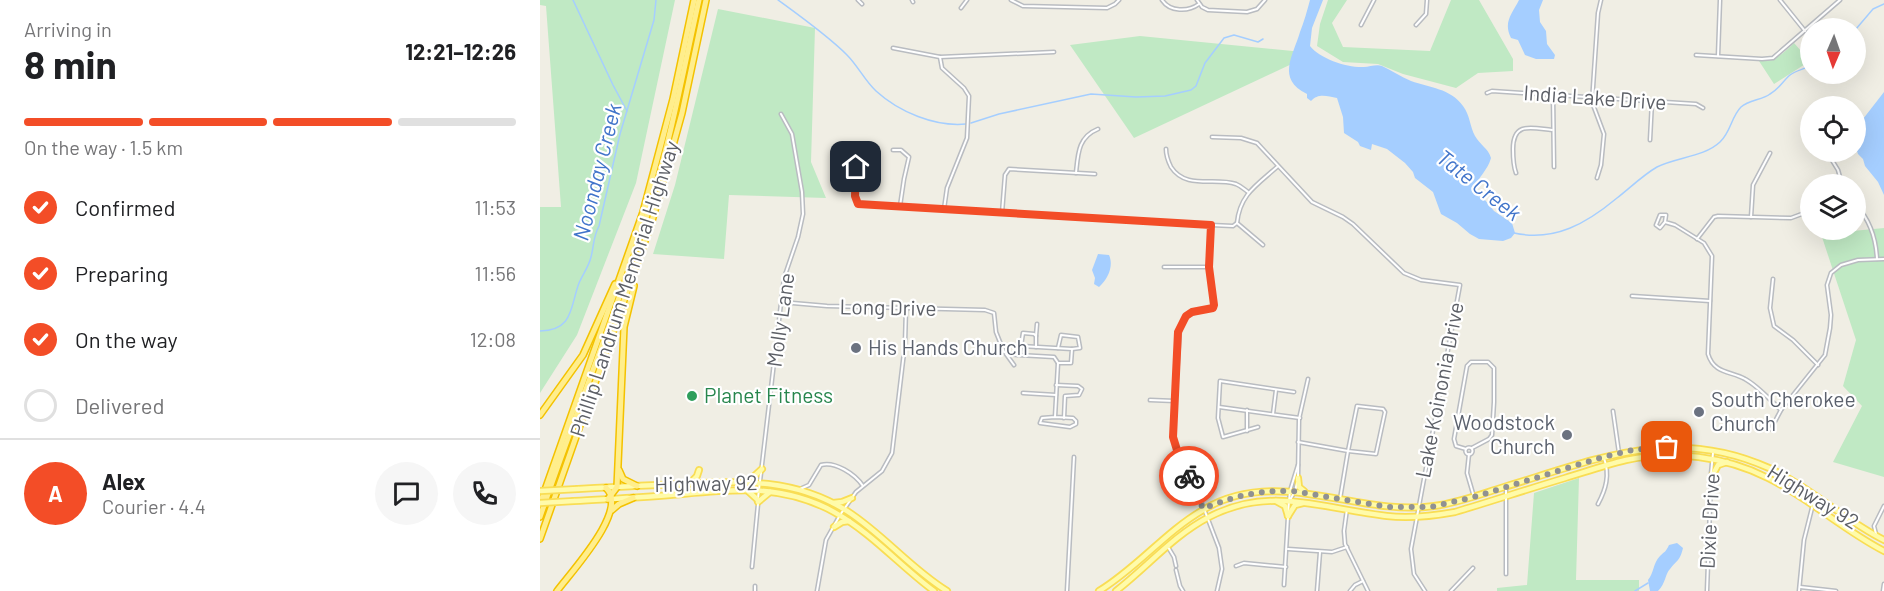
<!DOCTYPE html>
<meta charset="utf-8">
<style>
:root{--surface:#fff;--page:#f6f6f6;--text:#202124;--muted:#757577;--line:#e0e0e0;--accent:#f34d27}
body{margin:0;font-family:Barlow,sans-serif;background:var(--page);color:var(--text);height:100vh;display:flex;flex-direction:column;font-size:22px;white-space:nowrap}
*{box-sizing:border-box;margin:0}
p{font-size:20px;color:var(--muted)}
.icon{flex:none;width:33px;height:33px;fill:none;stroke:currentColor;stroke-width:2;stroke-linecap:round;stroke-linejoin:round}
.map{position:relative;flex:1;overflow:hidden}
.panel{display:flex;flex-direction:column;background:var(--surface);width:540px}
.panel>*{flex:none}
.needle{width:39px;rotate:182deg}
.fabs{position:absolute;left:1260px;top:18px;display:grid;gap:12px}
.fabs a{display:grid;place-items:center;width:66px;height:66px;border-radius:50%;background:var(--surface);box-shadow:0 6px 24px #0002;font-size:30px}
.pin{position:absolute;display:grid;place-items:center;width:51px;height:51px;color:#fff;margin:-26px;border-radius:12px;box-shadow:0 3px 9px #0006}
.courier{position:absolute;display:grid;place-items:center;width:60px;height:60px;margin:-30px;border:4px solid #f34d27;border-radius:50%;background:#fff;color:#222;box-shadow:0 2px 8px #0007}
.overview em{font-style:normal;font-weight:700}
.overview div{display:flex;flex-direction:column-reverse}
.overview{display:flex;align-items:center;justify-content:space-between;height:102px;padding:0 24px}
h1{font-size:39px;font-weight:700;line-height:45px}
.bar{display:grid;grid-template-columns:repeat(4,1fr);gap:9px 6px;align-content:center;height:72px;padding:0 24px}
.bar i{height:8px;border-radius:4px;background:var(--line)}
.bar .selected{background:var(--accent)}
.bar p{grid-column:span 4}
.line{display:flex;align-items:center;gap:15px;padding:0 24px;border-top:2px solid var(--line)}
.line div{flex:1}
.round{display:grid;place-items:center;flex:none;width:63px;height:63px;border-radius:32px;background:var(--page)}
ol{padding:0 24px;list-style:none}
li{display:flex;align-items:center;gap:18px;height:66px}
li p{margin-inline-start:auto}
li .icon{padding:6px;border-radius:50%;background:var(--accent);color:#fff;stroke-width:4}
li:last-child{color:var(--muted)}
li i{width:33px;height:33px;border:3px solid var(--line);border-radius:50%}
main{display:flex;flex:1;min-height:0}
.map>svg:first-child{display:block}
</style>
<main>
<section class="panel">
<div class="overview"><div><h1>8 min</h1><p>Arriving in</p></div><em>12:21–12:26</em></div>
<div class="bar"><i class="selected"></i><i class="selected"></i><i class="selected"></i><i></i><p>On the way · 1.5 km</p></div>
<ol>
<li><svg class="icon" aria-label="check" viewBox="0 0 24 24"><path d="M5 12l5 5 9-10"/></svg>Confirmed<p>11:53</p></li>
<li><svg class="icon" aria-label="check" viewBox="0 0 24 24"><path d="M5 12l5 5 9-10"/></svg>Preparing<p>11:56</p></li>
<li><svg class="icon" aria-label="check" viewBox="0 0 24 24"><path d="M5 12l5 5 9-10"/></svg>On the way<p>12:08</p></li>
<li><i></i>Delivered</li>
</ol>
<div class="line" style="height:108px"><b class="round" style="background:var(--accent);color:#fff">A</b><div><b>Alex</b><p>Courier · 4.4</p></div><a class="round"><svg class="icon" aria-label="chat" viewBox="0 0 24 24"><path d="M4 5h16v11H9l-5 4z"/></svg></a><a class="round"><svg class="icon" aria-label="phone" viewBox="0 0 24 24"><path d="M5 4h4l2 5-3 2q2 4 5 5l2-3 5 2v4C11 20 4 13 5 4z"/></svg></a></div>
</section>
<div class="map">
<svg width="1344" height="591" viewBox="0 0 1344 591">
<rect width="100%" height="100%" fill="#f0eee4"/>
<g fill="#c0e9c4">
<path d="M0,0H135L96,183L37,335L0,393V207H21L6,6L0,5Z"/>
<path d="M788,0H807L792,23L803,47L890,51L911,0H939L973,59V71L938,73L916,88L863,74L838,64L803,62L777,46L780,24Z"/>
<path d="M178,9L275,28L271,162L286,198L189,195L184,259L113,254L135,185Z"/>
<path d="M600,36L773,53V54L594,138L530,45Z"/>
<path d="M1254,43L1270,61L1234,84L1219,61C1235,61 1243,54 1254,43Z"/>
<path d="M1344,228V477L1293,462L1322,406L1303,386L1316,340L1281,234Z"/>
<path d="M1039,478L1036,580H1099V591H957V588L987,585L994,493Z"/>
</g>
<g fill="#a5ceff">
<path d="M770,0H783L772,28L770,46C780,59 808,68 824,67C829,67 837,64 842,66C851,70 861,77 871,81C890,88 910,88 923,106C930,115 930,127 935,136C940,145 948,148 951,158C948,170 938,177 935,188L954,211L972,223L975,233L971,238L963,241L939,239L930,234L917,223L901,214L893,192L875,178L873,172L865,163L847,149L832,144L831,150L820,146L818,142L804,133L803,117L797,98C787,96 778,93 771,101L767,98V94C736,79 753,56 760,32C764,22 767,11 770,0Z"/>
<path d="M979,0H1003L999,10L1000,22L1006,31L1007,44L1015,55L1014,59H996L985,55L978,40L971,38C963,22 972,14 979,0Z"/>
<path d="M1344,92V195L1338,182L1325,166L1323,159L1318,154L1316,148V128Z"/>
<path d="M558,254L569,255C574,266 568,279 559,287L554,284L555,278L552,270Z"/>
<path d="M1137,543L1143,548C1140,561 1137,560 1130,569C1125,574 1126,583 1118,591H1110L1108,580C1114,573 1113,563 1120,556C1124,552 1126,552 1129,545Z"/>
</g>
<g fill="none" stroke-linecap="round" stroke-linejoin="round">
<g stroke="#a5ceff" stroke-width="1.5">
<path d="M33,0L73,85L87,111"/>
<path d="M238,0C260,16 288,36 307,55C318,66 325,81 336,91C359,112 395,127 426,124"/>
<path d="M1316,29L1333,9L1344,4"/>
<path d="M431,123L459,114L551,94L596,97L625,96L651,90L656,86L665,63L684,38L694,35L718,42L723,39"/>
<path d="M974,233C1015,242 1047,223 1077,198C1090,188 1103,175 1117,167C1137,157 1164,157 1180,142C1191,132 1191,117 1201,107C1209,100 1222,100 1230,94C1239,89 1243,81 1250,75C1255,71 1264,69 1270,66"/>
<path d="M0,331C34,330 30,307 39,283C43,274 49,266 51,257C54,246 53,237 59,226L80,134L114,20L116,0"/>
<path d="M1095,591L1108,583"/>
</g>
<defs>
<g id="street">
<path d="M318,0L322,4"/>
<path d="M372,0L373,2"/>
<path d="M471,0L483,6L567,8L575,4L579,0"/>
<path d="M622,0C630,12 648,12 659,4"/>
<path d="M657,0L662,7L668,10L707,12L717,9L725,0"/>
<path d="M1240,0L1265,31"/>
<path d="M421,8L427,0"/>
<path d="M821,25L834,0"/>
<path d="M876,25L886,14L887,0"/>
<path d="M353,48L400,57L514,52"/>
<path d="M1156,55L1222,59L1233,58L1300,0"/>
<path d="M1178,56L1180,0"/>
<path d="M400,57L402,68L424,88L429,96L427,138L407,188L404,209"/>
<path d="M947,93L952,91L1156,104L1163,108"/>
<path d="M1013,95L1014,167"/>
<path d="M672,137L701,138L717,143L772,202L803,217L813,224L864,273L881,280L920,285L871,549L874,574L885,591"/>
<path d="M1110,140L1112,101"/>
<path d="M626,149C626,156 628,161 631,167C646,190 674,177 696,184C701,186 704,189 708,192"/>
<path d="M353,150H361L369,157L364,179L360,206"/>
<path d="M1287,152L1298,170L1302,184"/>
<path d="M315,160V196L318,204L671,225L693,226L697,223"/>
<path d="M536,173C538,154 538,137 558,129"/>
<path d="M976,173C973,165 973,157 973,149C973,121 992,128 1012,130"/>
<path d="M1057,178L1061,165L1064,134L1052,102L1058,13L1061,0"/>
<path d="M1316,205C1330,220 1336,239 1337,259"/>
<path d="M462,213L465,175L469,169L555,174"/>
<path d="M1211,217L1213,185L1230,153"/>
<path d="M1125,222L1126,215H1120L1116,225L1120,228L1125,222L1135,225L1164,243L1172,256L1168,354C1174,374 1191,371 1205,379C1218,386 1230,400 1241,410"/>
<path d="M697,223C700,194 717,185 737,167"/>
<path d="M697,223L723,245"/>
<path d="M671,225L669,267L674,305L673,308C657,311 647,312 640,327L633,437L637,450L658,493L679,548L682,569L677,591"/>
<path d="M1157,239L1174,217L1178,216L1251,218L1270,211"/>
<path d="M624,267H669"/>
<path d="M1233,279L1230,308L1234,326L1253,340L1278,365"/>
<path d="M1092,296L1170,301"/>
<path d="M241,302L287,306L445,310L454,313L456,332L464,352C469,354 474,355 479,355L514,357L518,363H531L532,349L481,346L479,355"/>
<path d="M496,336L497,324"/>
<path d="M481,346L483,333L494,334L496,336V347"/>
<path d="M518,348L521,335L538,337L540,348L532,349"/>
<path d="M466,354L474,365"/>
<path d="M516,385L538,386L542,389L539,395L525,396L524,418"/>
<path d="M483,393L516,395"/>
<path d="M610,400L635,401"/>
<path d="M817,406L843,409L845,412L836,454L808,451Z"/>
<path d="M679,407L760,418"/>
<path d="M707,410V431"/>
<path d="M1073,411L1079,453"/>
<path d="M733,414L736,390"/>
<path d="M515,417L502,418L500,423L530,427L536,424V421L533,418L515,417L518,363"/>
<path d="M718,427L683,437L678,418L680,381L754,392"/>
<path d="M1231,429L1241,410L1285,355L1290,328L1291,315L1287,285L1291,273L1301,265L1318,260L1344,259"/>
<path d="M758,442L808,451L800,499"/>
<circle cx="929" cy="451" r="3.5"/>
<path d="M926,449L916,446L914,439L927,366L931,362H948L954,368V402L952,435L949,439L932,448"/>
<path d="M929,454L927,473L934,497"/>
<path d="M1171,474L1173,453"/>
<path d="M758,477L759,419L768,379"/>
<path d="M260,489L269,485L281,465C295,461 315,474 323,486"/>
<path d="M218,498L244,278L258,237L263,214L262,192L252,134L241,114"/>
<path d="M750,500L755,491L757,483"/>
<path d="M1058,504C1066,489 1070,475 1064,458"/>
<path d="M807,509L804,531L805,544L828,591"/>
<path d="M748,512L750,491L758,465"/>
<path d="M1336,534L1334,526L1344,506"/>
<path d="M628,547L634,557L636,566"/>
<path d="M748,549L792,552L807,547"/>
<path d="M696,566L704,563L746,567"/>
<path d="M212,567L218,504"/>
<path d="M636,570L640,586L643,591"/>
<path d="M966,574V487"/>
<path d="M744,585L748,517"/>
<path d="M215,586V591"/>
<path d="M1260,587L1296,591"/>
<path d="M277,591L286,540L300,515L316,492L342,471L352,453L365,344L366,308"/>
<path d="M527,591L534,457"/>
<path d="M777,591L780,552"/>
<path d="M810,591L815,585L823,581"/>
<path d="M911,591L933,568"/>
<path d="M1167,591L1171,480"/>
<path d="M1259,591L1264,540L1275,496"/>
<path d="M1343,591L1344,584"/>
</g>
<g id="primary">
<path d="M758,478L759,487L764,491"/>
<path d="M1171,478L1178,465L1187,462"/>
<path d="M209,481L222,469"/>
<path d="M151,482L157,476L159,470"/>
<path d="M38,489C73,487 108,485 143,484C202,481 254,478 307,511C343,534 371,569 407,591"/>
<path d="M207,490L218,500"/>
<path d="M34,501C66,499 98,498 130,495C188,490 240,482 294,512C332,533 360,566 394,591"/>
<path d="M736,501L745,506L748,516"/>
<path d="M218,502L230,492"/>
<path d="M293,503L302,502L312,498"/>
<path d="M748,516L755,505L763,503"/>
<path d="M294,527L302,522L309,521"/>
<path d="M559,591C597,568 625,532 663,510C738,465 816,517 894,506C918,503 941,494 964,487C1057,459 1134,425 1229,468C1270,487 1304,520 1344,540"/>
<path d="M576,591C607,567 634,535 669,517C730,485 784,509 847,516C870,519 893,516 915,512C952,501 988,489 1025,478C1045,472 1065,465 1086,460C1133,450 1185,456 1228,478C1269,498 1303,530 1344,551"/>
</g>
<g id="highway">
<path d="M0,415L43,355L75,284"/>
<path d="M79,470L83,479L97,486"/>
<path d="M68,499L77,487L84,327L94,286"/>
<path d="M0,504L103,212L133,99L154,0"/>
<path d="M72,510L79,504L93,498"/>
<path d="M0,517C36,411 79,307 112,199C132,134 144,67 159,0"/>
<path d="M0,539L112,221L142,113L166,0"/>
<path d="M17,591C31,572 90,509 66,488"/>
</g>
</defs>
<use href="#street" stroke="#b9bcc1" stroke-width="5"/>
<use href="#primary" stroke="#f9dd54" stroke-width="8"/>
<use href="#highway" stroke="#f4c200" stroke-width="8"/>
<use href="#street" stroke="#fff" stroke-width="2"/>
<use href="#primary" stroke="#fffbaa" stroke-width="4.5"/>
<use href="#highway" stroke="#ffee8c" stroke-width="5"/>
<defs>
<g id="primary-bridge">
<path d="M0,491L38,489"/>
<path d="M0,503L34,501"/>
</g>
</defs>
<use href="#primary-bridge" stroke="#f9dd54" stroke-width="8" stroke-linecap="butt"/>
<use href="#primary-bridge" stroke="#fffbaa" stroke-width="4.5"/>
</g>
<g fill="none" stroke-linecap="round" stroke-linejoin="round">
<path stroke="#909192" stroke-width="6" stroke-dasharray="0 10.8" d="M649,476L663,509C693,496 720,490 752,491L849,507H891L934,497L1063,457L1093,450L1127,447"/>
<path stroke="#f34d27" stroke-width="8" d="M316,167L315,196L318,204L671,225L669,267L674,305L673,308L652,312L646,316L638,332L633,437L637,450L649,476"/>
</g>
<g fill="#6b7280" stroke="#fff" stroke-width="2">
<circle cx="316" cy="348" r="6"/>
<circle cx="1159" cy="412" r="6"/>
<circle cx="1027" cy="435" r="6"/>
</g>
<circle fill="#2e9e5b" stroke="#fff" stroke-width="2" cx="152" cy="396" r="6"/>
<g text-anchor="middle" stroke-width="4.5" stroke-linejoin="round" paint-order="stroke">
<g font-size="21" fill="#5c5f66" stroke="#fff">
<text transform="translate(1055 98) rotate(4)" y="7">India Lake Drive</text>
<text transform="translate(85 289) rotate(-72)" y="7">Phillip Landrum Memorial Highway</text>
<text transform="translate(348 308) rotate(1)" y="7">Long Drive</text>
<text transform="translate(241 320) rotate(-82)" y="7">Molly Lane</text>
<text transform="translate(900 390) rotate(-79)" y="7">Lake Koinonia Drive</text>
<text transform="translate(166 484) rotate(-1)" y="7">Highway 92</text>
<text transform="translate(1273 497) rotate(32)" y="7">Highway 92</text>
<text transform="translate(1170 521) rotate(-87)" y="7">Dixie Drive</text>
</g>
<g font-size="21" fill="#5b616d" stroke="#fff" text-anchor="start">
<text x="328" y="355">His Hands Church</text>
<text x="1171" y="407">South Cherokee<tspan x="1171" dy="24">Church</tspan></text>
<text x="1015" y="430" text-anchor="end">Woodstock<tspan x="1015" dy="24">Church</tspan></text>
</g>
<g font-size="21" fill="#27864d" stroke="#fff" text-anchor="start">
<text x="164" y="403">Planet Fitness</text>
</g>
<g font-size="22" font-style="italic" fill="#4074ca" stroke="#fff">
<text transform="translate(57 172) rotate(-76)" y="8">Noonday Creek</text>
<text transform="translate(939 185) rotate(38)" y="8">Tate Creek</text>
</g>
</g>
</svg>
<div class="fabs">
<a><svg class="needle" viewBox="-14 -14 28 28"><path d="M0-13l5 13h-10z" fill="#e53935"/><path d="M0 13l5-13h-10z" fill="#757577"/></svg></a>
<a><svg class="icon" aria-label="locate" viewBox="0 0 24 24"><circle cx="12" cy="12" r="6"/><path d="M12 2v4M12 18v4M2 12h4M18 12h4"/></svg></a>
<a><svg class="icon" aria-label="layers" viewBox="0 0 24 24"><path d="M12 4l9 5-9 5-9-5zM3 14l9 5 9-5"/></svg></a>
</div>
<div class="pin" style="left:1127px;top:447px;background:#ea580c"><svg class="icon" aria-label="bag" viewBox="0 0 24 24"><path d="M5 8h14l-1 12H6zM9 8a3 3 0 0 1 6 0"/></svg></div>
<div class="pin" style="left:316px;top:167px;background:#1f2937"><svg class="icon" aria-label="home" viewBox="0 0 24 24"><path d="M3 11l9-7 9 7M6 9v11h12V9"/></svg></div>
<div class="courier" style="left:649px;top:476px"><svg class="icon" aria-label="bike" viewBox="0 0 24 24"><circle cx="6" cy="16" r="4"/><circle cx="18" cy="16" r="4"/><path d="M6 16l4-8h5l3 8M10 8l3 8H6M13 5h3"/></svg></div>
</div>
</main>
